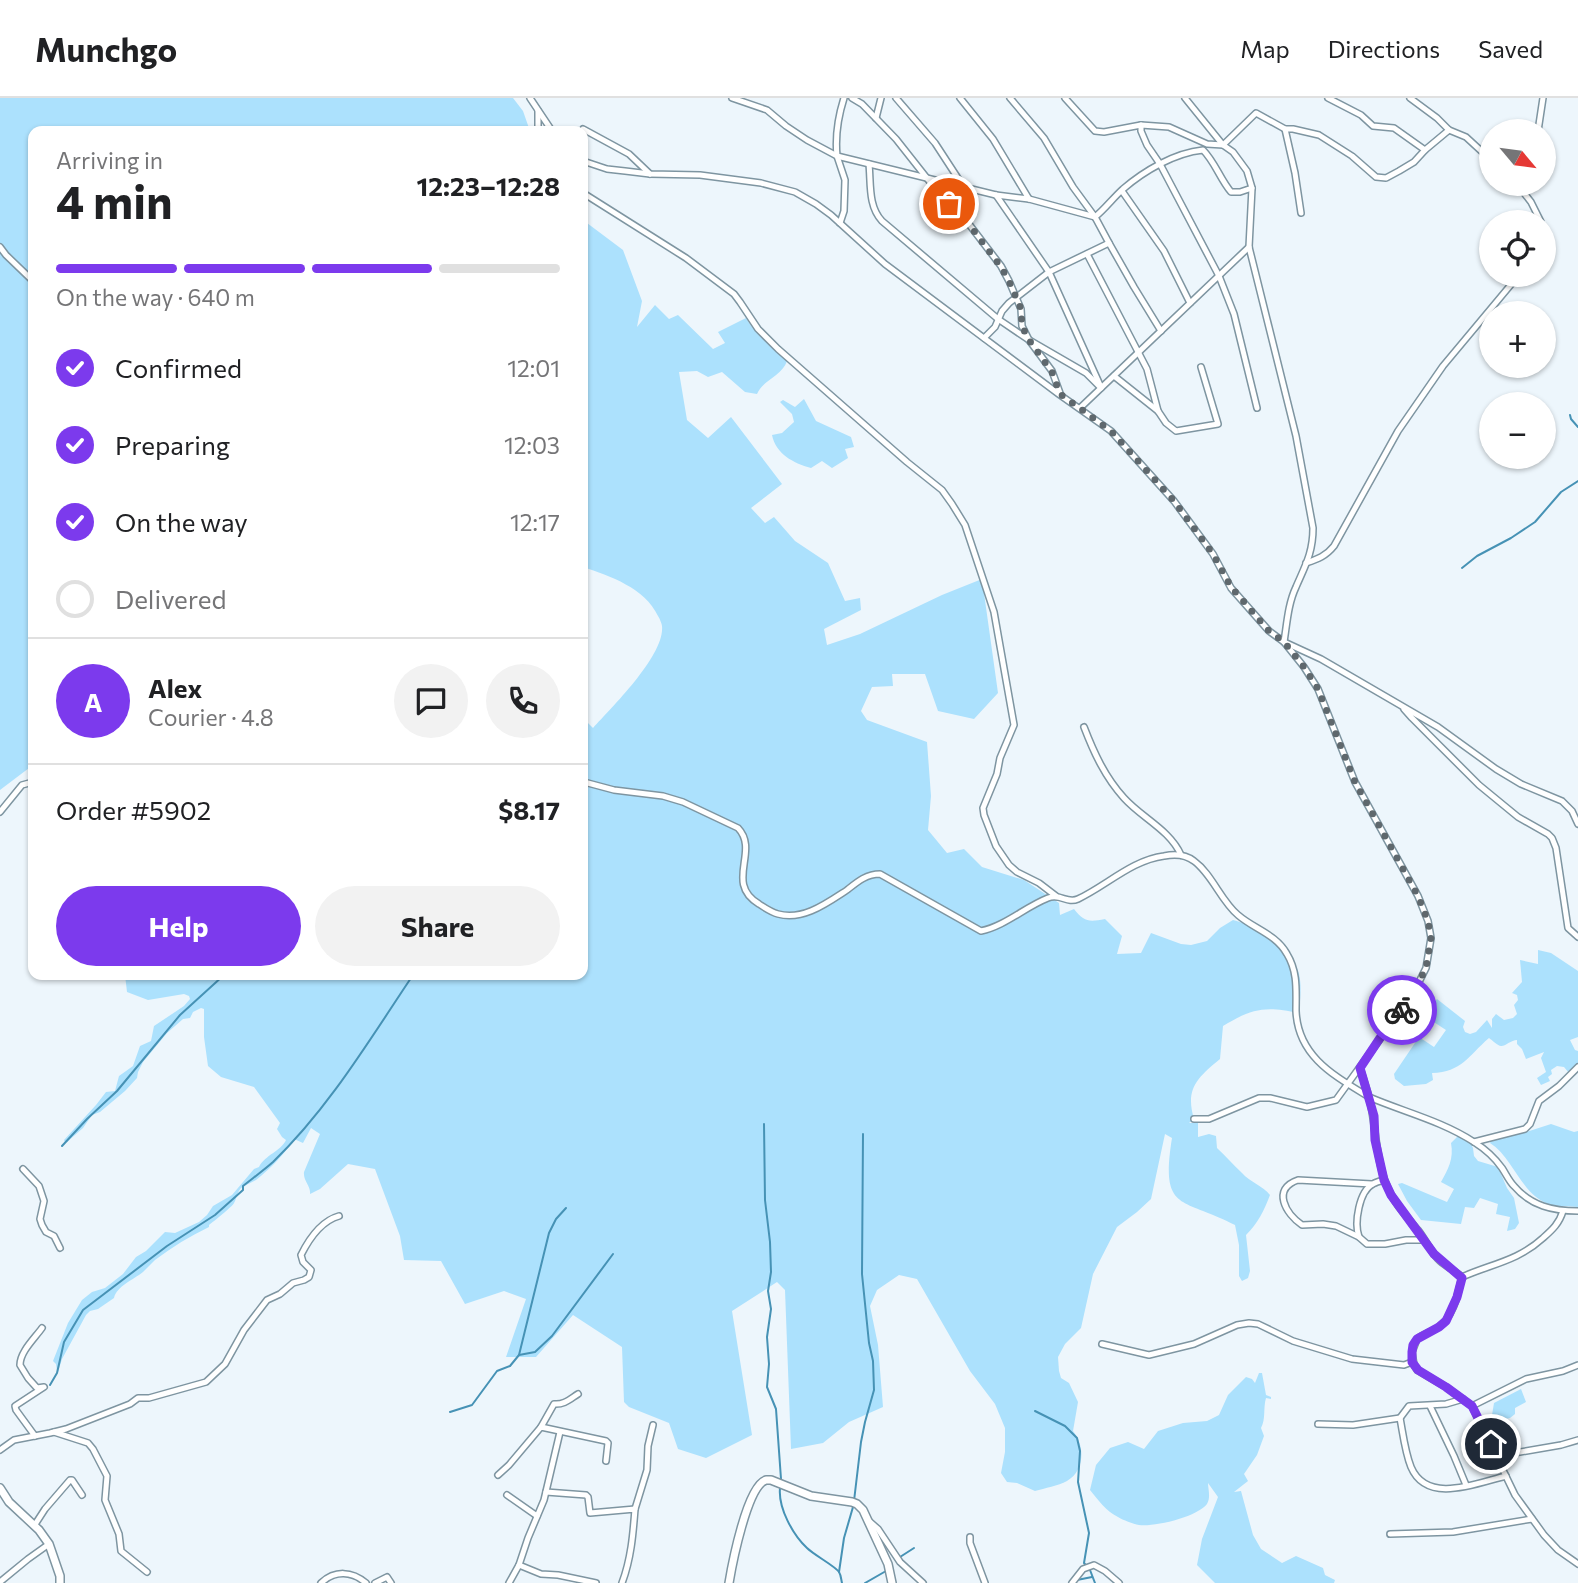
<!DOCTYPE html>
<meta charset="utf-8">
<style>
:root{--surface:#fff;--page:#f2f2f2;--text:#202124;--muted:#757577;--line:#e0e0e0;--accent:#7c3aed}
body{margin:0;font-family:Commissioner,sans-serif;background:var(--page);color:var(--text);height:100vh;display:flex;flex-direction:column;font-size:26px;white-space:nowrap}
*{box-sizing:border-box;margin:0}
p{font-size:23px;color:var(--muted)}
.icon{flex:none;width:38px;height:38px;fill:none;stroke:currentColor;stroke-width:2;stroke-linecap:round;stroke-linejoin:round}
.map{position:relative;flex:1;overflow:hidden}
.side{position:absolute;left:28px;top:28px;width:560px;height:854px;display:flex;flex-direction:column;background:var(--surface);border-radius:14px;box-shadow:0 2px 5px #0004}
.side>*{flex:none}
.needle{width:46px;rotate:119deg}
.controls{position:absolute;left:1479px;top:21px;display:grid;gap:14px}
.controls a{display:grid;place-items:center;width:77px;height:77px;border-radius:50%;background:var(--surface);box-shadow:0 2px 5px #0004;font-size:35px}
.pin{position:absolute;display:grid;place-items:center;width:60px;height:60px;color:#fff;margin:-30px;border:4px solid #fff;border-radius:50%;box-shadow:0 2px 7px #0007}
.courier{position:absolute;display:grid;place-items:center;width:70px;height:70px;margin:-35px;border:5px solid #7c3aed;border-radius:50%;background:#fff;color:#222;box-shadow:0 2px 9px #0007}
.headline em{font-style:normal;font-weight:700}
.headline div{display:flex;flex-direction:column-reverse}
.headline{display:flex;align-items:center;justify-content:space-between;height:119px;padding:0 28px}
h1{font-size:46px;font-weight:700;line-height:52px}
.bar{display:grid;grid-template-columns:repeat(4,1fr);gap:10px 7px;align-content:center;height:84px;padding:0 28px}
.bar i{height:9px;border-radius:5px;background:var(--line)}
.bar .active{background:var(--accent)}
.bar p{grid-column:span 4}
.line{display:flex;align-items:center;gap:18px;padding:0 28px;border-top:2px solid var(--line)}
.line div{flex:1}
.round{display:grid;place-items:center;flex:none;width:74px;height:74px;border-radius:37px;background:var(--page)}
ol{padding:0 28px;list-style:none}
li{display:flex;align-items:center;gap:21px;height:77px}
li p{margin-inline-start:auto}
li .icon{padding:7px;border-radius:50%;background:var(--accent);color:#fff;stroke-width:4}
li:last-child{color:var(--muted)}
li i{width:38px;height:38px;border:4px solid var(--line);border-radius:50%}
.primary-button{display:flex;gap:14px;margin-top:auto;padding:14px 28px}
.primary-button a{flex:1;height:80px;border-radius:42px;background:var(--accent);color:#fff;font-size:28px;font-weight:700;line-height:80px;text-align:center}
.primary-button a+a{background:var(--page);color:var(--text)}
header{display:flex;align-items:center;gap:42px;box-sizing:border-box;height:98px;padding:0 35px;background:var(--surface);border-bottom:2px solid var(--line)}
header strong{font-size:33px}
nav{display:flex;gap:38px;margin-inline-start:auto;font-size:24px}
.map>svg:first-child{display:block}
</style>
<header>
<strong>Munchgo</strong>
<nav><a>Map</a><a>Directions</a><a>Saved</a></nav>
</header>
<div class="map">
<svg width="1578" height="1485" viewBox="0 0 1578 1485">
<rect width="100%" height="100%" fill="#edf6fc"/>
<g fill="#ace1fd">
<path d="M0,0H513L523,13L530,33H33V667L0,692Z"/>
<path d="M583,122L623,152L642,203L637,229L655,207L669,221L678,217L713,251L725,245L718,234L746,220L752,229L787,263C782,278 764,281 757,296L745,294L722,274L708,279L697,273L679,274L687,322L708,340L731,319L782,386L751,410L765,425L774,419L795,443L828,465L845,503L860,500L861,512L824,531L827,547L860,536L942,497L982,481L998,595L974,621L938,613L925,576H892L893,588L872,589L861,613L867,622L927,644L931,698L928,732L947,755L964,751L982,769L1024,782L1059,805L1060,817L1074,811C1084,824 1089,824 1105,821L1122,838L1117,856L1141,855L1151,835L1181,846L1191,847L1207,843L1220,830L1233,822C1256,827 1293,852 1299,876C1302,889 1300,902 1299,915C1265,908 1253,910 1223,928L1220,961C1197,980 1185,991 1194,1021L1189,1025H1198V1039L1209,1036L1216,1038L1217,1050C1226,1058 1233,1067 1242,1075C1250,1084 1263,1088 1270,1097C1264,1113 1258,1125 1246,1137L1250,1173L1248,1180L1242,1183L1239,1178V1147L1235,1127C1182,1099 1160,1115 1172,1040L1165,1036L1151,1101L1137,1114L1117,1129L1093,1176L1081,1230L1065,1246L1058,1259L1059,1273L1061,1280L1069,1285L1078,1304L1073,1333C1085,1347 1085,1373 1067,1383C1058,1388 1045,1390 1035,1393L1017,1385L1007,1384L1001,1375L1005,1354V1330L995,1306L970,1273L917,1181L899,1177L877,1192L870,1208L878,1247L883,1309L849,1324L823,1345L791,1351L785,1192L777,1184L732,1213L752,1337L706,1360L678,1351L669,1325L629,1309L624,1304L622,1249L573,1217L536,1259H506L526,1201L504,1193L465,1206L441,1163L404,1162L400,1138L375,1071L348,1066L320,1091L310,1096C311,1088 303,1083 304,1074L320,1036L311,1030L303,1045L294,1041C284,1057 271,1070 256,1082C251,1085 245,1087 241,1090C236,1096 237,1100 234,1105C233,1108 213,1124 209,1127V1129C190,1138 172,1149 155,1162C151,1166 147,1170 143,1174C133,1182 117,1188 114,1200L98,1211L90,1213L86,1217L62,1261L58,1274L57,1273L56,1266L53,1263L68,1225L82,1202L92,1194L105,1190L123,1176L136,1159L146,1153L165,1134L175,1135L199,1124L207,1117L213,1108L232,1097L254,1071L259,1069C265,1057 281,1053 286,1042L282,1039L277,1031L280,1025L254,989L221,979L208,968L204,939V911L201,910L193,914L190,920L183,921L167,935L143,964L138,974L137,980L125,993L100,1014L92,1017L83,1030L67,1044H65L64,1042L96,1007L106,994L115,993L119,978L133,968L140,948L151,943L154,928L184,908L190,901L189,898L184,896L148,902L127,894L125,877H583V620L593,630C612,609 665,557 662,528C662,526 659,519 658,518C645,490 610,478 583,469Z"/>
<path d="M804,301L816,323L851,339L854,349L845,351L848,360L832,370L822,363L811,370C793,365 776,356 772,337L782,335L794,324L792,316L780,304L783,302L795,309Z"/>
<path d="M1538,852L1551,855L1578,873V939L1570,942L1575,952L1578,953V966L1569,975L1564,969L1557,968L1551,972L1552,976L1548,979L1550,983L1541,987L1537,980L1546,974L1541,960L1544,954L1526,961L1522,951L1517,946V942C1511,942 1504,949 1501,948C1498,948 1492,942 1489,940C1468,958 1462,974 1432,975L1433,982L1426,986L1404,988L1395,981L1394,976L1419,939L1434,949L1446,932L1423,917L1437,901L1465,923L1463,929L1465,934L1470,936L1476,934L1487,922L1492,930V921L1496,916L1504,922L1513,920L1517,916L1514,907L1518,902L1517,897L1512,895L1522,884L1520,862L1538,866Z"/>
<path d="M1551,1026L1574,1034L1578,1033V1109C1569,1108 1559,1109 1551,1107C1521,1098 1514,1060 1490,1045L1491,1043L1523,1035Z"/>
<path d="M1458,1038L1470,1044L1473,1050L1474,1058L1478,1063L1498,1069L1507,1090L1514,1100L1519,1125L1515,1131L1507,1133L1510,1119L1496,1116L1498,1106L1480,1100L1474,1110L1465,1109L1461,1126L1421,1122L1407,1103L1398,1086L1402,1085L1447,1104L1454,1091L1441,1084C1448,1071 1454,1061 1451,1045Z"/>
<path d="M1259,1275H1262L1266,1297L1271,1299V1301L1266,1300C1263,1310 1266,1321 1261,1330L1264,1338L1257,1357L1244,1376L1248,1383L1234,1394L1241,1393L1253,1437L1261,1451L1282,1465L1296,1458L1323,1470L1325,1477L1335,1482L1334,1485H1215L1197,1467L1202,1441L1218,1399L1208,1385C1208,1391 1211,1399 1207,1406C1197,1419 1155,1429 1139,1427C1133,1426 1123,1422 1118,1419C1106,1413 1098,1402 1090,1392L1096,1367L1110,1350L1128,1344L1144,1351L1158,1333L1183,1325L1207,1323L1219,1317L1228,1297L1246,1279L1252,1281L1255,1285Z"/>
<path d="M1521,1291L1526,1304L1515,1310V1316L1510,1320L1501,1322L1492,1317L1494,1305Z"/>
</g>
<g fill="none" stroke-linecap="round" stroke-linejoin="round">
<g stroke="#4692b5" stroke-width="2">
<path d="M1570,317L1571,321L1578,329"/>
<path d="M1462,470L1477,458L1511,440L1535,424L1561,394L1578,383"/>
<path d="M764,1026L765,1102L770,1144L771,1174L768,1193L771,1211L767,1239L769,1266L767,1289L776,1311L781,1381"/>
<path d="M62,1048L87,1021L117,993L180,917L224,877"/>
<path d="M519,1257L549,1135L556,1121L566,1110"/>
<path d="M50,1287L57,1275L64,1244L83,1212L167,1148L215,1117L243,1092V1088C253,1080 264,1072 273,1064C329,1010 370,941 413,877"/>
<path d="M1035,1313L1065,1328L1077,1340L1080,1353L1078,1384L1089,1435L1084,1465L1090,1472L1095,1485"/>
<path d="M450,1314L472,1307L497,1273L510,1268L519,1257L535,1254L552,1238L613,1156"/>
<path d="M780,1390C778,1410 793,1437 807,1450C814,1457 835,1468 839,1474C841,1477 841,1481 842,1485"/>
<path d="M854,1403L861,1344L865,1324L874,1292L873,1263L869,1245L862,1176L863,1036"/>
<path d="M900,1459L914,1450"/>
<path d="M839,1474L844,1440L853,1409"/>
<path d="M1077,1482L1092,1479"/>
<path d="M865,1485L886,1473"/>
</g>
<defs>
<g id="minor">
<path d="M530,0L552,33"/>
<path d="M732,0L767,12L786,28L807,42L837,58L845,82L844,113L840,125"/>
<path d="M844,0C838,19 835,38 837,58L996,97L1029,101L1095,119"/>
<path d="M852,0L862,6L896,41L941,98L962,117L1001,168L1009,183L1021,211L1022,228L1029,242L1052,273L1060,295"/>
<path d="M896,0L935,45L963,88"/>
<path d="M960,0L993,41L1029,101"/>
<path d="M1010,0L1044,40L1073,89L1095,119"/>
<path d="M1065,0L1095,33L1104,34L1141,27L1169,29L1207,46L1223,47L1256,15L1285,31H1293L1319,37L1352,58L1376,79L1386,80L1399,73L1414,64L1425,52"/>
<path d="M1185,0L1223,47L1233,54L1247,73L1252,90L1249,149L1296,338L1313,430C1313,455 1305,468 1296,489C1288,506 1287,525 1284,544L1304,569L1318,591L1355,684L1418,798L1428,823L1431,840L1426,870L1414,894L1336,1002L1307,1009L1270,1000H1259L1209,1021H1194"/>
<path d="M1328,0L1361,17L1373,28L1394,30L1425,52L1449,32"/>
<path d="M1410,0L1437,20L1449,32L1466,39L1491,62"/>
<path d="M876,20L881,0"/>
<path d="M1141,27V33L1147,47L1160,66L1219,178L1234,216L1257,310"/>
<path d="M583,31L629,56L650,76"/>
<path d="M1285,31L1295,75L1301,115"/>
<path d="M538,33V13"/>
<path d="M1538,33L1543,0"/>
<path d="M583,63L607,71L625,73L650,76L700,77L761,85L795,94L816,106L831,117L885,166L1060,297L1111,333L1174,403L1213,456L1231,490L1269,533L1284,544L1321,561L1438,629L1496,671L1521,686L1562,703L1572,713L1578,726"/>
<path d="M869,66C871,86 868,108 882,123L998,221L1029,242L1086,275L1101,290"/>
<path d="M1517,86L1531,104L1541,124"/>
<path d="M1122,93L1164,153L1190,205"/>
<path d="M583,95L686,160L734,196L740,204L758,231L778,251L907,364L942,392L952,406L965,427L994,514L1014,627L1000,660L997,676L983,710L984,717L996,748L1009,767L1017,774L1039,785L1056,798"/>
<path d="M996,97L1049,174L1100,287"/>
<path d="M1109,145L1134,189L1161,233"/>
<path d="M0,149L6,157L33,183"/>
<path d="M1087,156L1147,271L1158,313"/>
<path d="M984,240L995,229L1002,213L1009,205L1049,174L1109,145L1095,119C1105,111 1113,100 1123,91C1144,73 1174,55 1203,52C1215,64 1220,81 1231,94H1240L1252,90"/>
<path d="M1114,278L1158,313L1166,325L1176,333L1218,326L1201,269"/>
<path d="M1080,310L1249,149"/>
<path d="M1306,465C1318,461 1326,458 1334,448L1398,333L1443,268L1519,177"/>
<path d="M1404,611L1412,620L1479,687L1518,719L1548,736L1552,740L1556,750L1568,830L1578,839"/>
<path d="M1084,629C1094,655 1105,679 1124,700C1142,720 1170,732 1181,757"/>
<path d="M584,684L614,692L663,698L683,704L738,730C760,753 724,785 759,806C765,810 771,814 778,816C803,823 827,805 847,792C857,784 866,776 880,776L981,833C1005,828 1025,809 1048,800C1060,795 1067,806 1078,801C1106,788 1132,762 1164,758C1174,756 1185,756 1194,763C1212,776 1221,803 1238,817C1254,831 1276,836 1287,856C1298,874 1296,893 1296,913C1298,959 1335,978 1369,999C1376,1026 1375,1056 1385,1083C1392,1103 1405,1117 1418,1132C1426,1142 1431,1155 1440,1163C1447,1169 1455,1173 1462,1179"/>
<path d="M0,714L22,687L33,684"/>
<path d="M1360,970L1369,999C1404,1014 1442,1023 1474,1044C1485,1051 1495,1060 1502,1070C1506,1076 1509,1083 1514,1088C1531,1108 1553,1113 1578,1113"/>
<path d="M1474,1044L1525,1031L1530,1026L1539,1003L1559,988L1578,969"/>
<path d="M23,1071L39,1088L44,1103L40,1121L42,1127L46,1134L54,1138L60,1150"/>
<path d="M1372,1086L1298,1082C1271,1091 1286,1116 1302,1127L1323,1126L1336,1128L1359,1139L1367,1146H1385L1406,1142H1424"/>
<path d="M1563,1113C1559,1126 1552,1132 1543,1140C1518,1163 1491,1166 1462,1179C1458,1196 1453,1221 1437,1230C1431,1234 1423,1236 1417,1241L1412,1254L1414,1267L1417,1272L1446,1289L1472,1308L1515,1397L1544,1437L1558,1452L1578,1466"/>
<path d="M1359,1139C1354,1125 1359,1093 1373,1086C1376,1084 1380,1083 1384,1082"/>
<path d="M1102,1246L1149,1257L1194,1246L1237,1227L1249,1225L1258,1226L1293,1243L1352,1261L1404,1267L1412,1264"/>
<path d="M1430,1308L1454,1358L1466,1387"/>
<path d="M1472,1308L1526,1281L1563,1273L1578,1267"/>
<path d="M1400,1320C1403,1336 1405,1354 1411,1369C1427,1407 1477,1385 1506,1378"/>
<path d="M1318,1326L1353,1327L1400,1320L1409,1308L1446,1306L1463,1301"/>
<path d="M541,1329L554,1306C564,1307 570,1301 578,1296"/>
<path d="M54,1334L88,1345L93,1351L107,1378L105,1402L119,1436L121,1453L147,1474"/>
<path d="M35,1338L16,1312L15,1308L44,1289L37,1290L28,1280L20,1267C20,1254 34,1241 42,1230"/>
<path d="M0,1352L14,1342L50,1335L66,1331L130,1306L138,1300H149L206,1284L225,1266L244,1232L267,1202L280,1196L293,1185L304,1182L309,1179L311,1172L303,1164L301,1157C309,1141 321,1123 339,1118"/>
<path d="M1497,1358L1561,1347L1578,1342"/>
<path d="M498,1377L509,1367L541,1329L606,1343L608,1345L606,1363"/>
<path d="M546,1394L586,1397L588,1399L590,1415L635,1411C633,1437 631,1461 622,1485"/>
<path d="M507,1397L537,1418"/>
<path d="M635,1411L647,1372L648,1348L653,1327"/>
<path d="M870,1424L878,1431L900,1464L923,1485"/>
<path d="M34,1428L45,1411L70,1382H72L82,1397"/>
<path d="M1390,1436L1453,1434L1532,1421"/>
<path d="M970,1439V1445L985,1485"/>
<path d="M519,1467L541,1476L558,1477L596,1485"/>
<path d="M0,1484L28,1461L49,1446"/>
<path d="M321,1485C335,1472 352,1473 366,1485"/>
<path d="M375,1485L387,1479L391,1485"/>
<path d="M509,1485L519,1467L528,1440L544,1402L560,1334"/>
<path d="M1072,1485L1083,1471L1094,1467L1105,1473L1119,1485"/>
</g>
<g id="tertiary">
<path d="M0,1390L9,1404L39,1432L49,1446L60,1478V1485"/>
<path d="M729,1485C732,1467 747,1388 766,1382C767,1382 769,1382 771,1382L811,1398L852,1404L857,1406L863,1412L888,1466L892,1485"/>
</g>
</defs>
<use href="#minor" stroke="#7e95a1" stroke-width="8"/>
<use href="#tertiary" stroke="#7e95a1" stroke-width="10"/>
<use href="#minor" stroke="#fff" stroke-width="5"/>
<use href="#tertiary" stroke="#fff" stroke-width="7"/>
</g>
<g fill="none" stroke-linecap="round" stroke-linejoin="round">
<path stroke="#5f686d" stroke-width="7" stroke-dasharray="0 12.6" d="M949,106L962,117L1001,169L1009,183L1021,211L1022,228L1029,242L1052,274L1060,296L1111,333L1174,403L1213,456L1231,489L1269,533L1284,544L1304,569L1318,591L1355,684L1418,798L1428,823L1431,840L1426,870L1414,894L1402,912"/>
<path stroke="#7c3aed" stroke-width="9" d="M1402,912L1380,940L1360,970L1374,1018L1375,1042L1384,1082L1391,1097L1434,1156L1462,1180L1457,1199L1446,1223L1439,1229L1417,1241L1413,1247L1412,1254V1264L1418,1272L1446,1289L1472,1308L1491,1346"/>
</g>
</svg>
<div class="controls">
<a><svg class="needle" viewBox="-14 -14 28 28"><path d="M0-13l5 13h-10z" fill="#e53935"/><path d="M0 13l5-13h-10z" fill="#757577"/></svg></a>
<a><svg class="icon" aria-label="locate" viewBox="0 0 24 24"><circle cx="12" cy="12" r="6"/><path d="M12 2v4M12 18v4M2 12h4M18 12h4"/></svg></a>
<a>+</a>
<a>−</a>
</div>
<div class="pin" style="left:949px;top:106px;background:#ea580c"><svg class="icon" aria-label="bag" viewBox="0 0 24 24"><path d="M5 8h14l-1 12H6zM9 8a3 3 0 0 1 6 0"/></svg></div>
<div class="pin" style="left:1491px;top:1346px;background:#1f2937"><svg class="icon" aria-label="home" viewBox="0 0 24 24"><path d="M3 11l9-7 9 7M6 9v11h12V9"/></svg></div>
<div class="courier" style="left:1402px;top:912px"><svg class="icon" aria-label="bike" viewBox="0 0 24 24"><circle cx="6" cy="16" r="4"/><circle cx="18" cy="16" r="4"/><path d="M6 16l4-8h5l3 8M10 8l3 8H6M13 5h3"/></svg></div>
<section class="side">
<div class="headline"><div><h1>4 min</h1><p>Arriving in</p></div><em>12:23–12:28</em></div>
<div class="bar"><i class="active"></i><i class="active"></i><i class="active"></i><i></i><p>On the way · 640 m</p></div>
<ol>
<li><svg class="icon" aria-label="check" viewBox="0 0 24 24"><path d="M5 12l5 5 9-10"/></svg>Confirmed<p>12:01</p></li>
<li><svg class="icon" aria-label="check" viewBox="0 0 24 24"><path d="M5 12l5 5 9-10"/></svg>Preparing<p>12:03</p></li>
<li><svg class="icon" aria-label="check" viewBox="0 0 24 24"><path d="M5 12l5 5 9-10"/></svg>On the way<p>12:17</p></li>
<li><i></i>Delivered</li>
</ol>
<div class="line" style="height:126px"><b class="round" style="background:var(--accent);color:#fff">A</b><div><b>Alex</b><p>Courier · 4.8</p></div><a class="round"><svg class="icon" aria-label="chat" viewBox="0 0 24 24"><path d="M4 5h16v11H9l-5 4z"/></svg></a><a class="round"><svg class="icon" aria-label="phone" viewBox="0 0 24 24"><path d="M5 4h4l2 5-3 2q2 4 5 5l2-3 5 2v4C11 20 4 13 5 4z"/></svg></a></div>
<div class="line" style="height:91px"><div>Order #5902</div><b>$8.17</b></div>
<div class="primary-button"><a>Help</a><a>Share</a></div>
</section>
</div>
